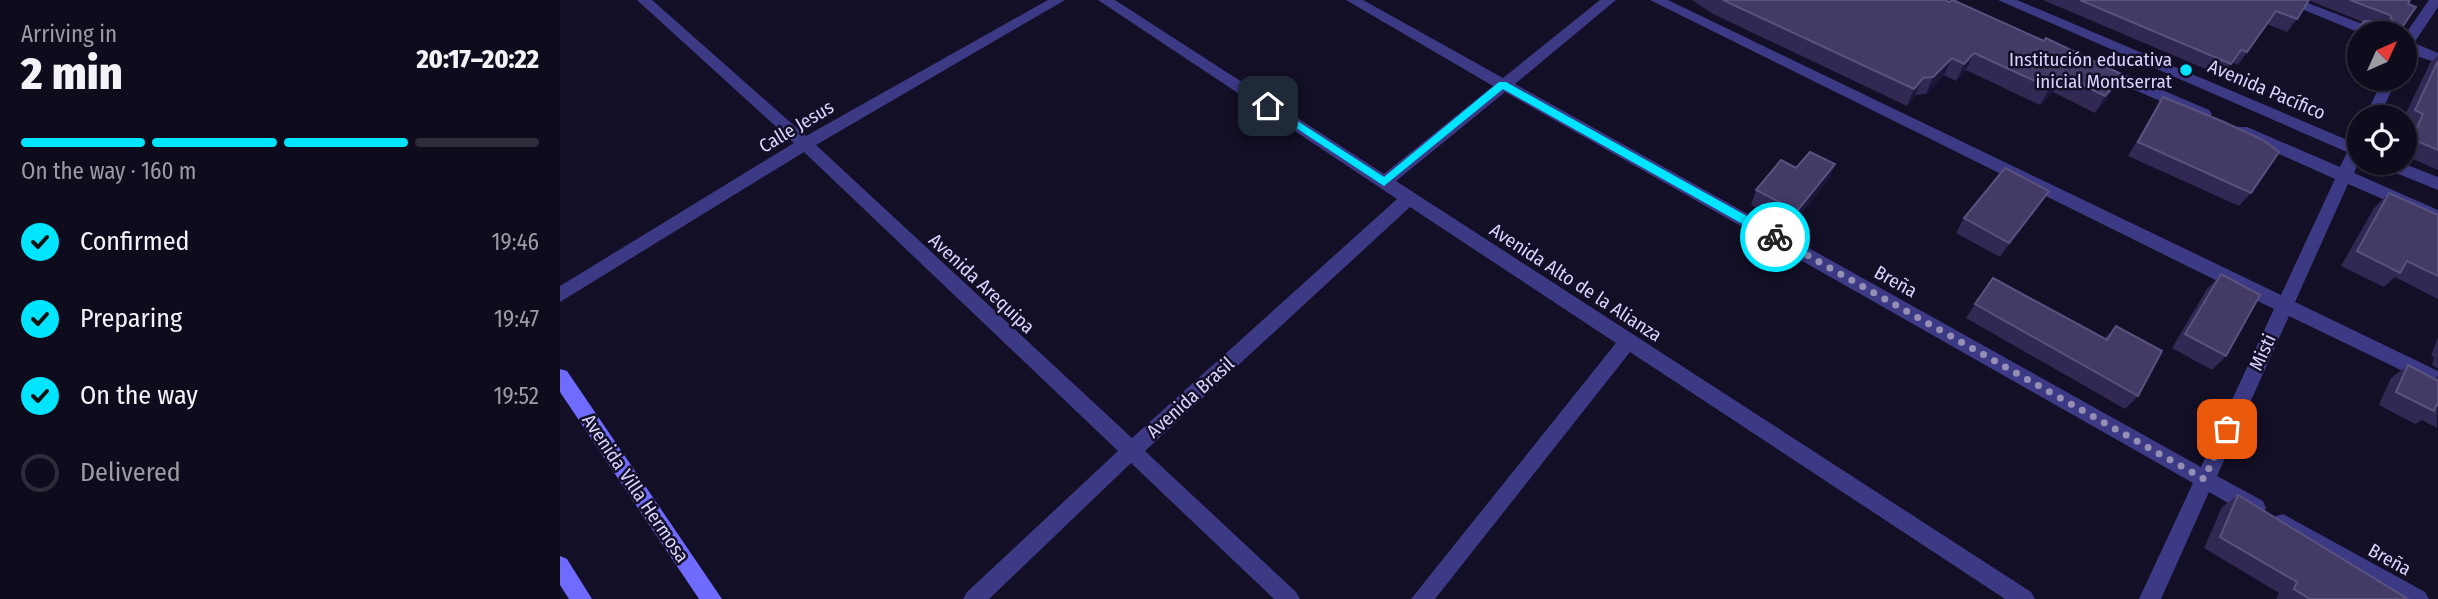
<!DOCTYPE html>
<meta charset="utf-8">
<style>
:root{--surface:#0e0b1c;--page:#1c1929;--text:#f1f3f6;--muted:#9b9ba3;--line:#2e2b3b;--accent:#00e5ff}
body{margin:0;font-family:"Fira Sans Condensed",sans-serif;background:var(--page);color:var(--text);height:100vh;display:flex;flex-direction:column;font-size:26px;white-space:nowrap}
*{box-sizing:border-box;margin:0}
p{font-size:23px;color:var(--muted)}
.icon{flex:none;width:38px;height:38px;fill:none;stroke:currentColor;stroke-width:2;stroke-linecap:round;stroke-linejoin:round}
.map{position:relative;flex:1;overflow:hidden}
.sheet{display:flex;flex-direction:column;background:var(--surface);width:560px}
.sheet>*{flex:none}
.needle{width:46px;rotate:45deg}
.tools{position:absolute;left:1787px;top:21px;display:grid;gap:14px}
.tools a{display:grid;place-items:center;width:70px;height:70px;border-radius:50%;background:var(--surface);box-shadow:0 2px 5px #0004,0 0 0 2px var(--line);font-size:35px}
.pin{position:absolute;display:grid;place-items:center;width:60px;height:60px;color:#fff;margin:-30px;border-radius:14px;box-shadow:0 4px 10px #0006}
.courier{position:absolute;display:grid;place-items:center;width:70px;height:70px;margin:-35px;border:5px solid #00e5ff;border-radius:50%;background:#fff;color:#222;box-shadow:0 2px 9px #0007}
.head em{font-style:normal;font-weight:800}
.head div{display:flex;flex-direction:column-reverse}
.head{display:flex;align-items:center;justify-content:space-between;height:119px;padding:0 21px}
h1{font-size:46px;font-weight:800;line-height:52px}
.bar{display:grid;grid-template-columns:repeat(4,1fr);gap:10px 7px;align-content:center;height:84px;padding:0 21px}
.bar i{height:9px;border-radius:5px;background:var(--line)}
.bar .on{background:var(--accent)}
.bar p{grid-column:span 4}
ol{padding:0 21px;list-style:none}
li{display:flex;align-items:center;gap:21px;height:77px}
li p{margin-inline-start:auto}
li .icon{padding:7px;border-radius:50%;background:var(--accent);color:#111;stroke-width:4}
li:last-child{color:var(--muted)}
li i{width:38px;height:38px;border:4px solid var(--line);border-radius:50%}
main{display:flex;flex:1;min-height:0}
.map>svg:first-child{display:block}
</style>
<main>
<section class="sheet">
<div class="head"><div><h1>2 min</h1><p>Arriving in</p></div><em>20:17–20:22</em></div>
<div class="bar"><i class="on"></i><i class="on"></i><i class="on"></i><i></i><p>On the way · 160 m</p></div>
<ol>
<li><svg class="icon" aria-label="check" viewBox="0 0 24 24"><path d="M5 12l5 5 9-10"/></svg>Confirmed<p>19:46</p></li>
<li><svg class="icon" aria-label="check" viewBox="0 0 24 24"><path d="M5 12l5 5 9-10"/></svg>Preparing<p>19:47</p></li>
<li><svg class="icon" aria-label="check" viewBox="0 0 24 24"><path d="M5 12l5 5 9-10"/></svg>On the way<p>19:52</p></li>
<li><i></i>Delivered</li>
</ol>
</section>
<div class="map">
<svg width="1878" height="599" viewBox="0 0 1878 599">
<rect width="100%" height="100%" fill="#130f26"/>
<g fill="none" stroke-linecap="round" stroke-linejoin="round">
<g fill="#3d3a85" fill-rule="evenodd">
<path d="M77,0H92L246,136L488,0H505L256,145L572,438L837,199L538,0H555L824,174L933,86L786,0H803L943,78L1040,0H1056L955,84L1641,467L1714,309L1090,0H1108L1721,295L1775,179L1677,135L1674,131L1677,127H1687L1780,167L1787,152L1438,0H1457L1792,142L1799,138V161L1794,173L1878,210V223L1788,184L1735,302L1878,371V388L1729,316L1657,476L1703,501L1706,508L1703,515L1696,517L1689,515L1649,492L1601,599H1579L1633,483L945,92L836,181L1471,592L1475,599H1445L1070,352L875,599H851L1056,343L850,207L585,451L736,592L740,599H714L571,463L429,599H403L407,592L558,451L244,152L0,302V286L234,143Z"/>
<path d="M1720,0H1740L1818,30L1820,33H1800Z"/>
<path d="M1869,0H1878V7L1854,43L1878,53V63L1844,52V36Z"/>
<path d="M1541,64L1649,110L1652,114L1649,118H1639L1536,73L1534,69Z"/>
<path d="M1823,79H1837L1819,117H1805Z"/>
<path d="M1819,163H1842L1878,177V190L1821,167Z"/>
<path d="M1723,514L1865,592L1869,599H1838L1716,530L1713,523L1716,516Z"/>
</g>
<g fill="#6f6bff" fill-rule="evenodd">
<path d="M0,369L7,371L162,599H139L0,392Z"/>
<path d="M0,556L7,559L32,599H9L0,585Z"/>
</g>
</g>
<g fill="#312854">
<path d="M1132,0H1385L1563,75L1552,92L1535,113L1493,92L1480,105L1406,70L1396,81L1384,75L1366,94L1355,95L1347,106L1153,14Z"/>
<path d="M1483,0H1850L1848,4L1838,33H1799V52L1785,46L1803,22L1748,0L1737,19L1727,32L1707,24L1678,65L1672,62L1662,76Z"/>
<path d="M1878,55V170L1844,155V139L1850,128L1844,126V117L1870,63Z"/>
<path d="M1603,97L1691,193L1679,206L1568,156L1594,111Z"/>
<path d="M1275,164L1269,179L1231,226L1191,205L1196,190L1236,168Z"/>
<path d="M1829,193L1878,215V299L1835,277L1824,287L1781,266L1814,208Z"/>
<path d="M1480,205L1440,257L1396,233L1404,218Z"/>
<path d="M1661,274L1666,356L1652,370L1612,348L1647,289Z"/>
<path d="M1415,304L1544,339L1556,326L1578,396L1565,409L1406,318Z"/>
<path d="M1878,337V369L1872,365L1874,357L1871,356Z"/>
<path d="M1848,365L1874,379L1878,376L1877,428L1862,420L1855,424L1819,405L1831,378Z"/>
<path d="M1678,495L1848,599H1716L1719,593L1644,548L1662,507Z"/>
</g>
<g fill="#1d163a">
<path d="M1414,53L1406,70L1396,81L1404,64Z"/>
<path d="M1392,58L1384,75L1366,94L1373,77Z"/>
<path d="M1503,75L1493,92L1480,105L1490,88Z"/>
<path d="M1563,75L1552,92L1535,113L1545,96Z"/>
<path d="M1363,78L1355,95L1347,106L1354,89Z"/>
<path d="M1275,164L1269,179L1231,226L1237,211Z"/>
<path d="M1489,191L1480,205L1440,257L1449,243Z"/>
</g>
<g fill="#433a66" stroke="#5a527e" stroke-width="2">
<path d="M1163,0H1385L1389,2L1393,0L1484,41L1486,38L1563,75L1545,96L1503,75L1490,88L1414,53L1404,64L1392,58L1373,77L1363,78L1354,89Z"/>
<path d="M1520,0H1749L1737,19L1716,11L1687,52L1681,50L1671,64Z"/>
<path d="M1790,0H1850L1848,4L1856,7L1838,33H1799V35L1795,33L1804,21L1833,22L1830,15Z"/>
<path d="M1878,61V150L1852,139L1863,114L1855,110Z"/>
<path d="M1603,97L1664,122L1703,140L1719,152L1691,193L1578,142Z"/>
<path d="M1250,152L1275,164L1237,211L1196,190L1221,160L1236,168Z"/>
<path d="M1445,168L1489,191L1449,243L1404,218Z"/>
<path d="M1829,193L1878,215V276L1847,261L1840,273L1797,251Z"/>
<path d="M1661,274L1700,295L1666,356L1625,334Z"/>
<path d="M1433,278L1547,340L1556,326L1602,351L1578,396L1415,304Z"/>
<path d="M1848,365L1878,381V406L1876,405L1874,411L1836,392Z"/>
<path d="M1678,495L1848,599H1750L1734,589L1737,582L1660,537Z"/>
</g>
<path fill="#00e5ff" d="M939,82H946L1219,234V240H1211L943,89L824,186L703,106L711,104L824,177Z"/>
<g fill="none" stroke-linecap="round" stroke-linejoin="round">
<path stroke="#948fb3" stroke-width="7" stroke-dasharray="0 12.6" d="M1215,237L1644,479L1667,429"/>
</g>
<circle fill="#00e5ff" stroke="#130f26" stroke-width="2.5" cx="1626" cy="70" r="7"/>
<g text-anchor="middle" stroke-width="5" stroke-linejoin="round" paint-order="stroke">
<g font-size="19" fill="#d9d4ff" stroke="#130f26" text-anchor="end">
<text x="1612" y="66">Institución educativa<tspan x="1612" dy="22">inicial Montserrat</tspan></text>
</g>
<g font-size="19" fill="#d9d4ff" stroke="#130f26">
<text transform="translate(1707 89) rotate(23)" y="7">Avenida Pacífico</text>
<text transform="translate(236 126) rotate(-31)" y="7">Calle Jesus</text>
<text transform="translate(1336 281) rotate(29)" y="7">Breña</text>
<text transform="translate(1016 282) rotate(33)" y="7">Avenida Alto de la Alianza</text>
<text transform="translate(422 283) rotate(43)" y="7">Avenida Arequipa</text>
<text transform="translate(1702 352) rotate(-65)" y="7">Misti</text>
<text transform="translate(630 397) rotate(-42)" y="7">Avenida Brasil</text>
<text transform="translate(76 488) rotate(56)" y="7">Avenida Villa Hermosa</text>
<text transform="translate(1830 559) rotate(29)" y="7">Breña</text>
</g>
</g>
</svg>
<div class="tools">
<a><svg class="needle" viewBox="-14 -14 28 28"><path d="M0-13l5 13h-10z" fill="#e53935"/><path d="M0 13l5-13h-10z" fill="#9b9ba3"/></svg></a>
<a><svg class="icon" aria-label="locate" viewBox="0 0 24 24"><circle cx="12" cy="12" r="6"/><path d="M12 2v4M12 18v4M2 12h4M18 12h4"/></svg></a>
</div>
<div class="pin" style="left:1667px;top:429px;background:#ea580c"><svg class="icon" aria-label="bag" viewBox="0 0 24 24"><path d="M5 8h14l-1 12H6zM9 8a3 3 0 0 1 6 0"/></svg></div>
<div class="pin" style="left:708px;top:106px;background:#1f2937"><svg class="icon" aria-label="home" viewBox="0 0 24 24"><path d="M3 11l9-7 9 7M6 9v11h12V9"/></svg></div>
<div class="courier" style="left:1215px;top:237px"><svg class="icon" aria-label="bike" viewBox="0 0 24 24"><circle cx="6" cy="16" r="4"/><circle cx="18" cy="16" r="4"/><path d="M6 16l4-8h5l3 8M10 8l3 8H6M13 5h3"/></svg></div>
</div>
</main>
